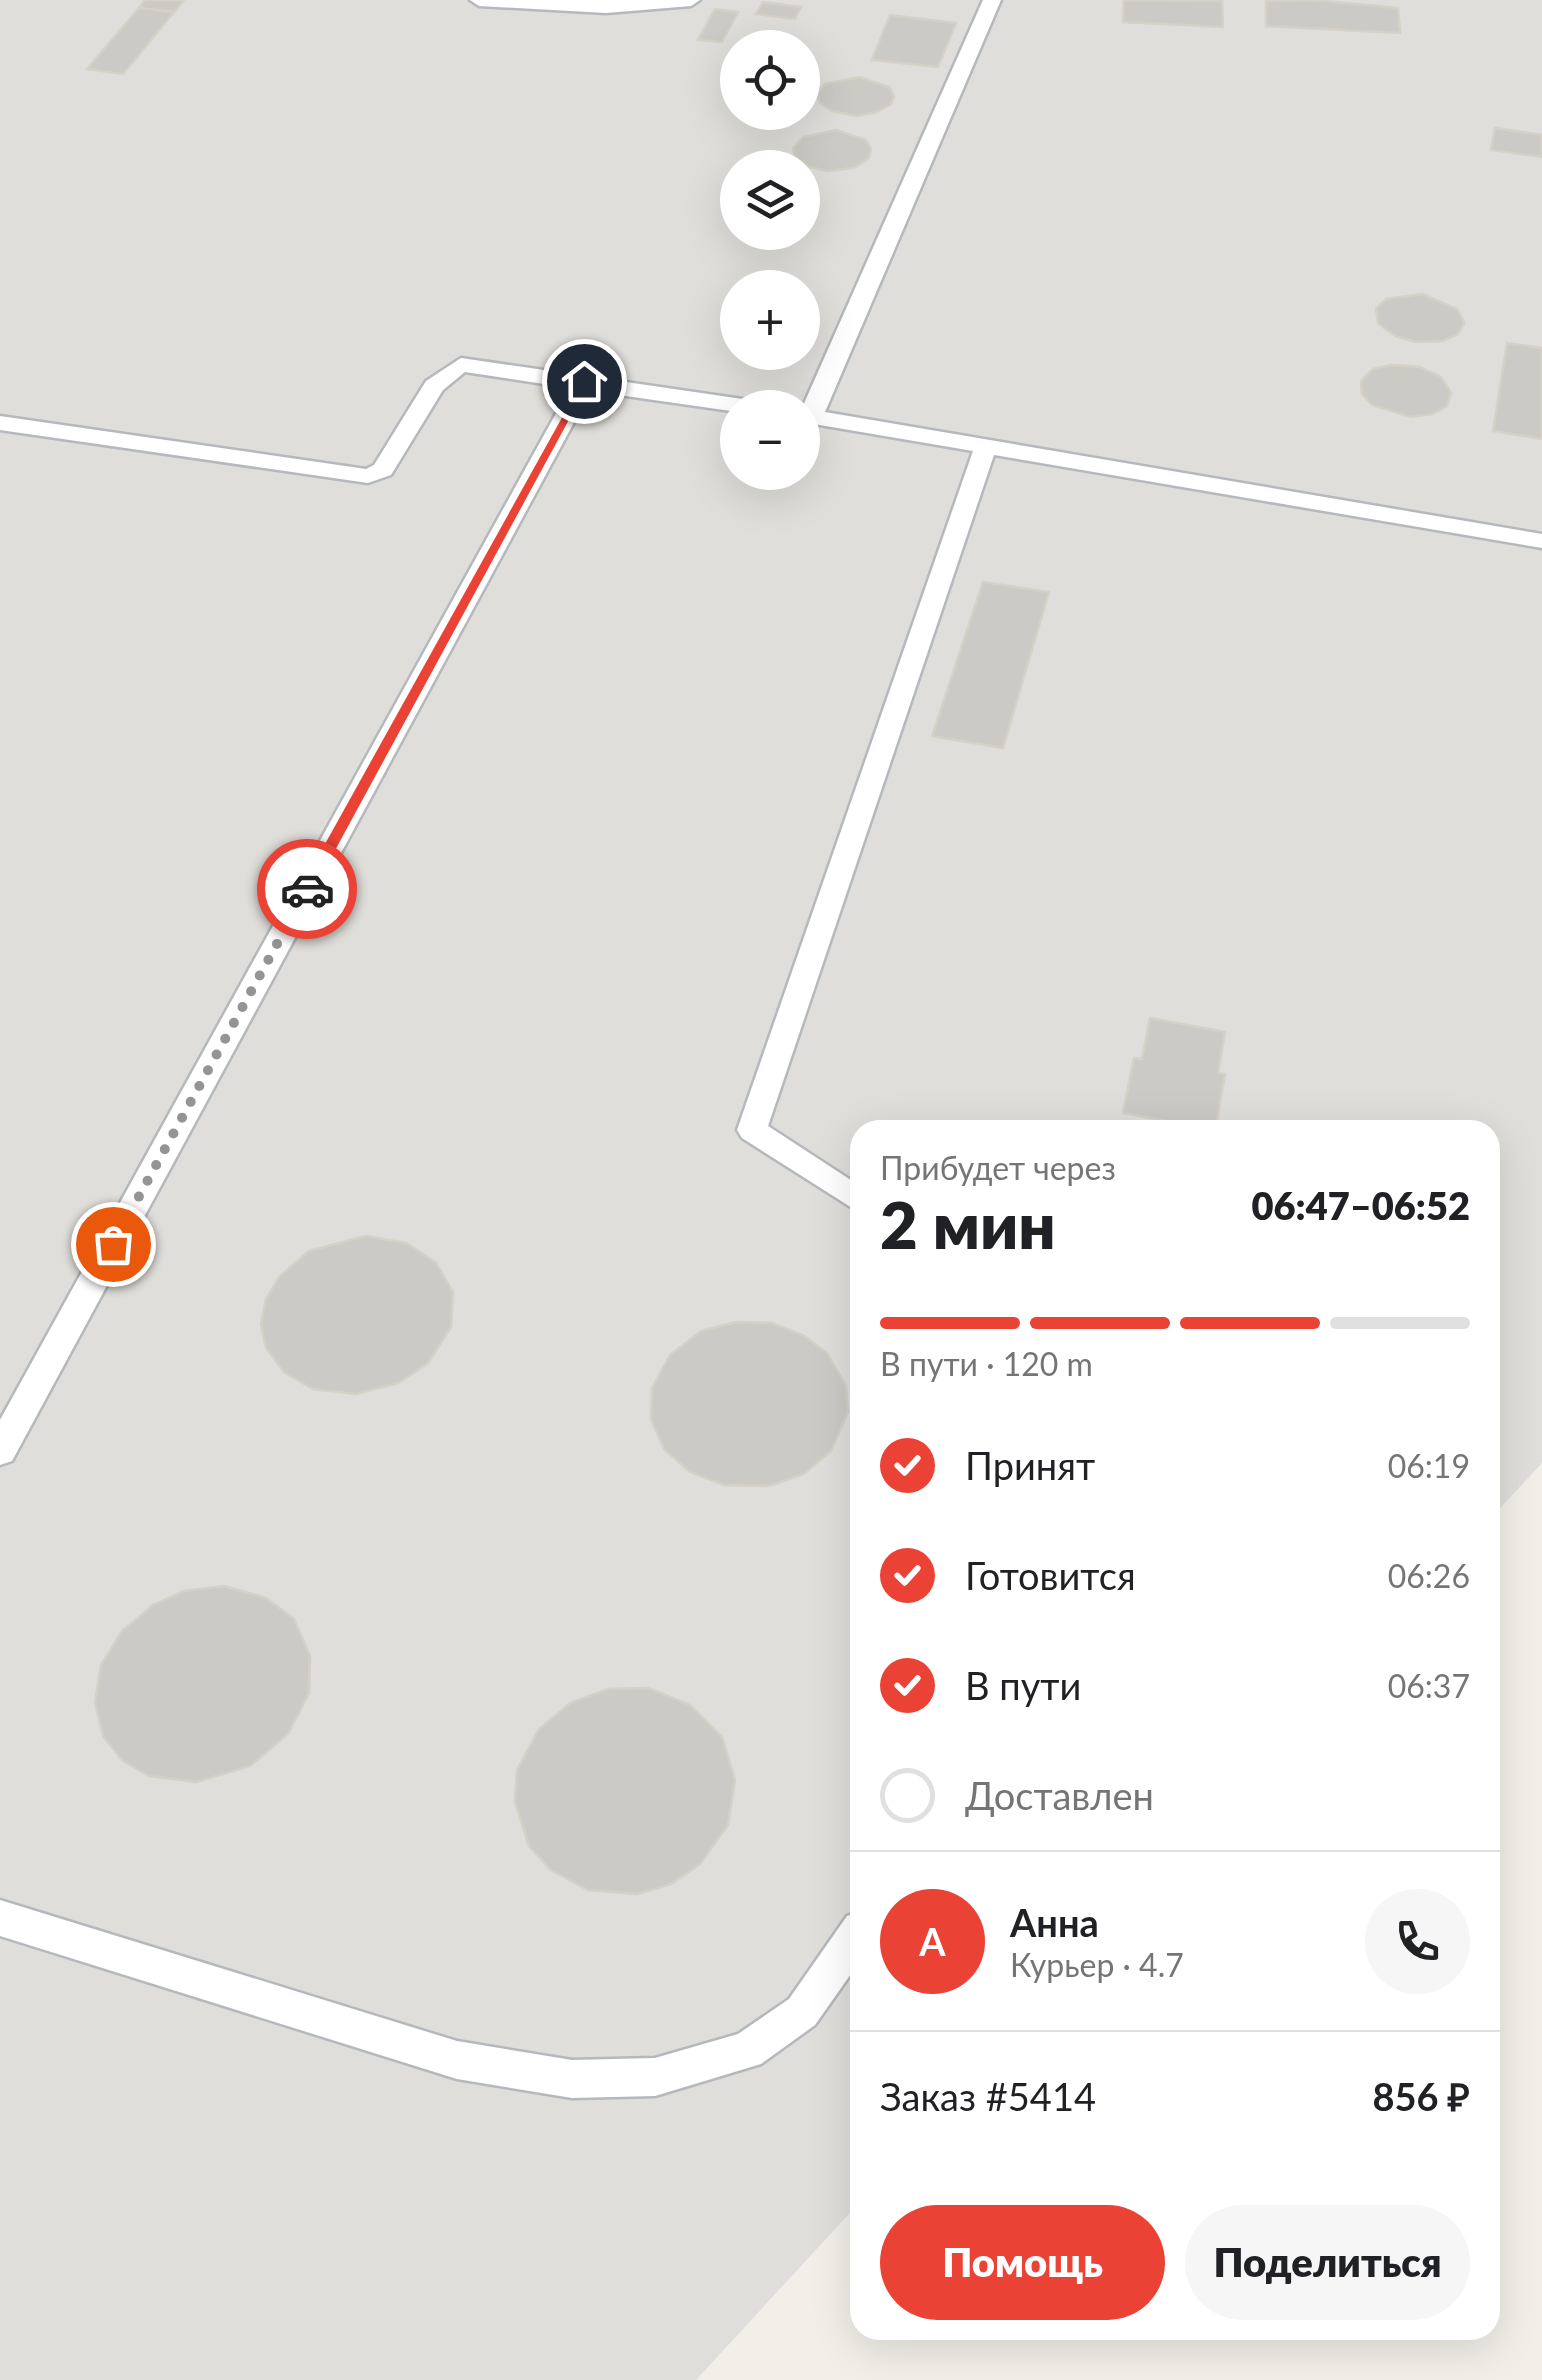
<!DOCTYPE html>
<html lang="ru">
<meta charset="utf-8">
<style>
:root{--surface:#fff;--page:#f6f6f6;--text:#202124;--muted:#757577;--line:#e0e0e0;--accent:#ea4335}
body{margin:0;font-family:Lato,sans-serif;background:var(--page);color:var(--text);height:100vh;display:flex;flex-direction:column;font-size:38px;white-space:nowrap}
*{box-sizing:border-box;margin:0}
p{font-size:32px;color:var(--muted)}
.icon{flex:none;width:55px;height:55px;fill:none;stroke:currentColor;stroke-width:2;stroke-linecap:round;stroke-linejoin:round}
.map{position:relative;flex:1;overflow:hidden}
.details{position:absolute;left:850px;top:1120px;width:650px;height:1220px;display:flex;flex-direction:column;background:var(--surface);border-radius:30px;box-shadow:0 10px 40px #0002}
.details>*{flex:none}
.buttons{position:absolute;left:720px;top:30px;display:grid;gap:20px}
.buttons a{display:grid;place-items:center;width:100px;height:100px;border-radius:50%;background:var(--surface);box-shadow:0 10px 40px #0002;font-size:50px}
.pin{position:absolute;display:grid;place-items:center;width:85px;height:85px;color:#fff;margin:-42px;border:5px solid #fff;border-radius:50%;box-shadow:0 2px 10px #0007}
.courier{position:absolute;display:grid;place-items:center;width:100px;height:100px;margin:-50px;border:8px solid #ea4335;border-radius:50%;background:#fff;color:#222;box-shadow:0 2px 12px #0007}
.overview em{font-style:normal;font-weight:800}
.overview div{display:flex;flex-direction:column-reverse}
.overview{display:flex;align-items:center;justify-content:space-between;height:170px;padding:0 30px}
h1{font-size:65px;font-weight:800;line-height:75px}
.bar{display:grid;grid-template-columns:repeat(4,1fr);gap:15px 10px;align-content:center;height:120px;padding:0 30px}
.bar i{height:12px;border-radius:8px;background:var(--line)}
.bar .active{background:var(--accent)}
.bar p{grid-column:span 4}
.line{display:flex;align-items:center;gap:25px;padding:0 30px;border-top:2px solid var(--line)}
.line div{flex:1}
.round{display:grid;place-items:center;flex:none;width:105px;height:105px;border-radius:52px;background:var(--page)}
ol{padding:0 30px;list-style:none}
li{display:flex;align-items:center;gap:30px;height:110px}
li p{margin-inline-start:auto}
li .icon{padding:10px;border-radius:50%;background:var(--accent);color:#fff;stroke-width:4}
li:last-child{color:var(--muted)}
li i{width:55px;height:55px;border:5px solid var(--line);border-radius:50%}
.action{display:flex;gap:20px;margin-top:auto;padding:20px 30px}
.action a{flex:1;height:115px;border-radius:60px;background:var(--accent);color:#fff;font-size:40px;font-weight:800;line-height:115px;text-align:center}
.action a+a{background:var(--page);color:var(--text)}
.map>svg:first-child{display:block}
</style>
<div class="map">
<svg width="1542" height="2380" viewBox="0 0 1542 2380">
<rect width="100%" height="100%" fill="#f1efe8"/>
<path fill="#e0deda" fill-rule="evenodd" d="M0,0H1542V1463L1490,1519V1130H860V2202L696,2380H0ZM738,48H802V112H738ZM738,168H802V232H738ZM738,288H802V352H738ZM738,408H802V472H738Z"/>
<g fill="#cccac5" stroke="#d6d1c6" stroke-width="2.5">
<path d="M145,0H184L174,12L139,8Z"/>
<path d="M1124,0L1222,1L1223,27L1123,22Z"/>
<path d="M1312,0L1398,8L1400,33L1266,26V1Z"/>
<path d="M763,2L801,7L795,19L756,14Z"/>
<path d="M139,8L174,12L123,74L87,69Z"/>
<path d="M715,9L738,12L722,42L698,40Z"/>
<path d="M890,15L956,23L938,67L872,60Z"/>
<path d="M859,77L889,87L894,96L891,104L877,112L857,116L832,111L819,102L818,93L825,84Z"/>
<path d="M1495,128L1542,135V157L1491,150Z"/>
<path d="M836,130L866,140L871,149L869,158L854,168L828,171L810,167L795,157L793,148L803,137Z"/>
<path d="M1422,294L1457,309L1464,323L1458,334L1443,341L1416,342L1395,336L1378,323L1376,309L1386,299Z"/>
<path d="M1507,343L1542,348V439L1493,431Z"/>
<path d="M1392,365L1420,367L1441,377L1451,393L1447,406L1432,414L1411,417L1372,405L1362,394L1361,381L1373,369Z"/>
<path d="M983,582L1049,592L1003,748L932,736Z"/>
<path d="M1150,1018L1225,1032L1218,1073L1225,1074L1215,1130L1123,1113L1134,1058L1142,1059Z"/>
<path d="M366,1236L406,1243L436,1263L453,1292L451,1327L428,1363L398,1383L356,1394L313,1389L284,1372L266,1348L261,1324L266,1299L279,1277L309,1251Z"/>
<path d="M736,1322L772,1323L805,1336L827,1353L846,1386L848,1412L831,1451L804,1474L769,1486L724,1485L690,1472L664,1449L651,1419L652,1388L670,1355L701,1331Z"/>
<path d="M224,1586L266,1598L294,1619L310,1656L309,1693L288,1734L250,1766L196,1782L149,1776L122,1760L103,1736L95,1702L101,1665L122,1631L153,1605L184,1591Z"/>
<path d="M648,1688L690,1705L722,1737L735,1780L728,1825L700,1864L671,1884L637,1894L588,1890L551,1870L529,1846L515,1802L517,1770L539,1729L570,1703L608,1689Z"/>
</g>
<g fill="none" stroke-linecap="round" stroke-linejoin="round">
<defs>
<g id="service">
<path d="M470,0H700L691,6L606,13L479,6Z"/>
<path d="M983,0H1001L825,412L1542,534V548L994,455L768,1126L860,1186V1213L742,1138L737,1130L973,451L802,422V408Z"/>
<path d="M461,358L756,401L767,408H738V412L591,391L12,1461L0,1465V1420L570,388L465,372L443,390L391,475L368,483L0,430V416L366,469L374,465L426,381Z"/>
<path d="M0,1900L457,2041L572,2060L655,2058L738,2034L789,1999L847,1916L860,1911V1961L815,2025L761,2064L655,2096L572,2098L457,2079L0,1936Z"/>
</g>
</defs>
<use href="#service" stroke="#b5b8bc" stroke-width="5"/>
<use href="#service" fill="#fff" fill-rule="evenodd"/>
</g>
<path fill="#ea4335" d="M584,378L590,381L314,889L302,893L300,889Z"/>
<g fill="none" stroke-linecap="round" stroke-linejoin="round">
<path stroke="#929495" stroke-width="10" stroke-dasharray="0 18" d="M113,1244L307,889"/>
</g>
</svg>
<div class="buttons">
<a><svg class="icon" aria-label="locate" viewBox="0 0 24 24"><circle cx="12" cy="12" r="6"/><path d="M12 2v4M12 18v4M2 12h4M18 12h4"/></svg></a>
<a><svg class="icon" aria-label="layers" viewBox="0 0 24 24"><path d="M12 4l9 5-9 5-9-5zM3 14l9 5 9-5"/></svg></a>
<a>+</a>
<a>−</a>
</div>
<div class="pin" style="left:113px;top:1244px;background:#ea580c"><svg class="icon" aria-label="bag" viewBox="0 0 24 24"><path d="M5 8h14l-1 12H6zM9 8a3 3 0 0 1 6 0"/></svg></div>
<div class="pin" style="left:584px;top:381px;background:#1f2937"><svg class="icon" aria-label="home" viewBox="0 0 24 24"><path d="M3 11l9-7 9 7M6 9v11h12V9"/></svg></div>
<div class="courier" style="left:307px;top:889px"><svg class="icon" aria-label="car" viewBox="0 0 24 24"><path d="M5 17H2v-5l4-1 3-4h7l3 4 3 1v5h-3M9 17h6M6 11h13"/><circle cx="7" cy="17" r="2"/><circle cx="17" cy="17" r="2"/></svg></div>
<section class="details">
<div class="overview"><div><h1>2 мин</h1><p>Прибудет через</p></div><em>06:47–06:52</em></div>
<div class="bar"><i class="active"></i><i class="active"></i><i class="active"></i><i></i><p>В пути · 120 m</p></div>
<ol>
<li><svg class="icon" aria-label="check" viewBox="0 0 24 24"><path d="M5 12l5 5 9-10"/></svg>Принят<p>06:19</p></li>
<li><svg class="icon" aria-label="check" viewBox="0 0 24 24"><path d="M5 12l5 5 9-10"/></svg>Готовится<p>06:26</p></li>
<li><svg class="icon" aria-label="check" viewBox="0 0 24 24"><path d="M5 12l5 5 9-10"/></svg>В пути<p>06:37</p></li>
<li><i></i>Доставлен</li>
</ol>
<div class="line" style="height:180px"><b class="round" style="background:var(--accent);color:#fff">А</b><div><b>Анна</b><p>Курьер · 4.7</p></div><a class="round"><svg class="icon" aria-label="phone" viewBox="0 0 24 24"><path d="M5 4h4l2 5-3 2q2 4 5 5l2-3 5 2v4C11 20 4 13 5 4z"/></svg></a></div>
<div class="line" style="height:130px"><div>Заказ #5414</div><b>856 ₽</b></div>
<div class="action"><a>Помощь</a><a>Поделиться</a></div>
</section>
</div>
